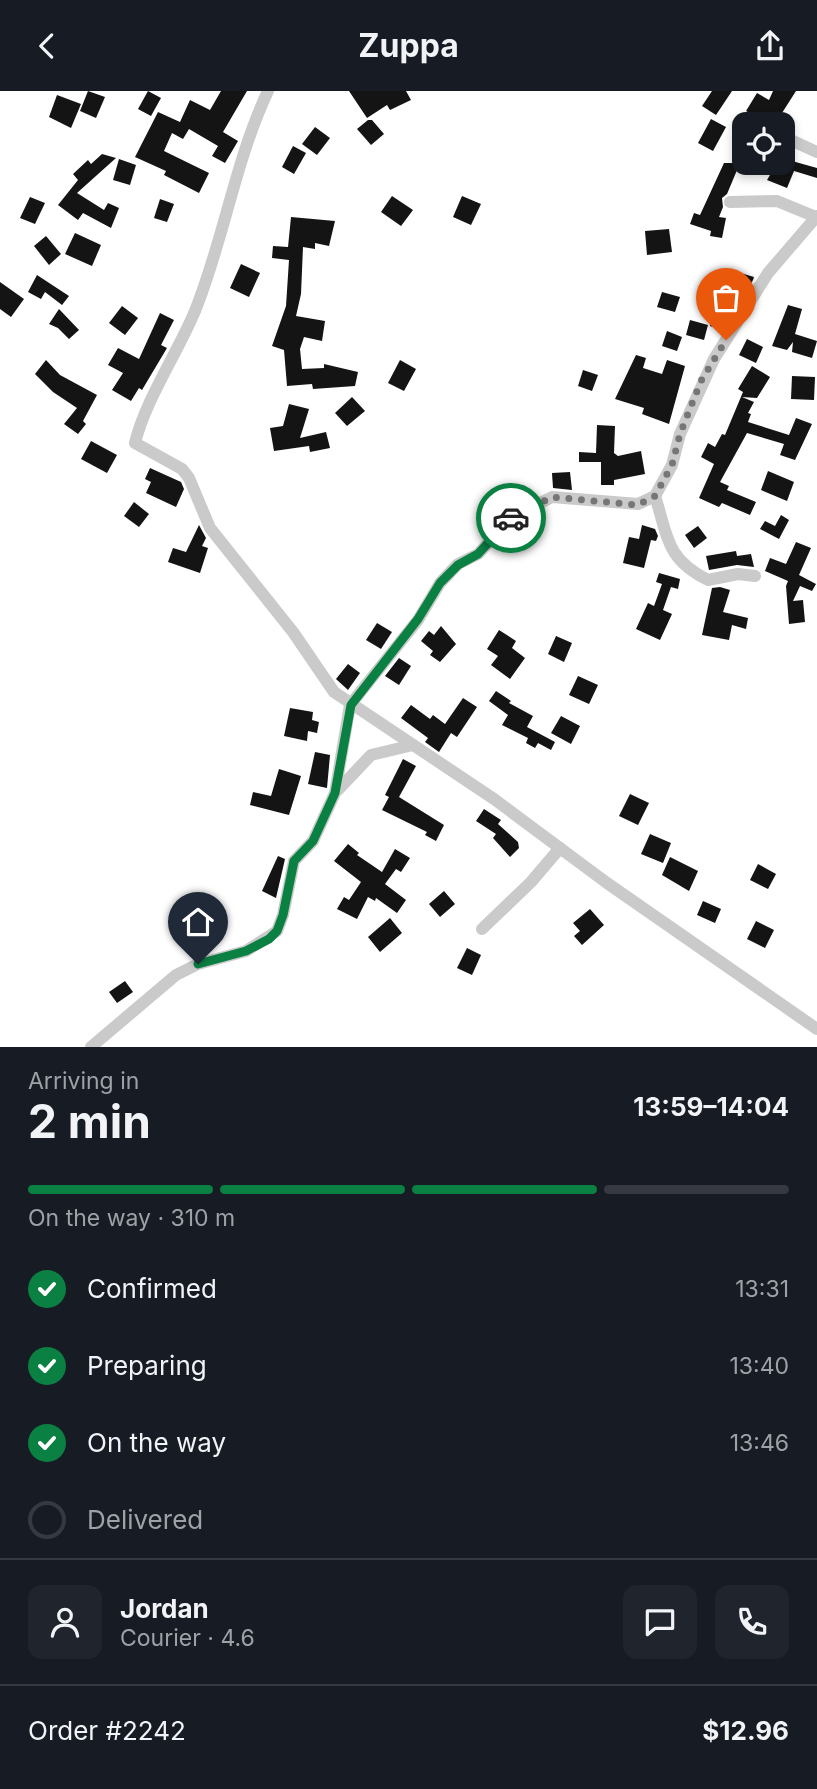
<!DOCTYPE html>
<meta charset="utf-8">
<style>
:root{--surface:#171b24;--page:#20242c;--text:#f1f3f6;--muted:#9ea1a6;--line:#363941;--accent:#0b8043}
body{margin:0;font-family:Inter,sans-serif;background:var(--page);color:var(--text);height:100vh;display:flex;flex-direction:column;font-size:26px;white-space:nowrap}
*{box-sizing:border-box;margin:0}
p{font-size:23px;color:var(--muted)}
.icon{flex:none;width:38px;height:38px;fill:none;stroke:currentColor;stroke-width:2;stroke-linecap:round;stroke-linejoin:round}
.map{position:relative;height:956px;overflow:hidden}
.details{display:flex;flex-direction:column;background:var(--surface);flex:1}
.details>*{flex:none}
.buttons{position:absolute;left:732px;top:21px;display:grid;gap:14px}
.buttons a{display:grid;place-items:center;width:63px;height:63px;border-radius:14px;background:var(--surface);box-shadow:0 4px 10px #0003;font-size:35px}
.pin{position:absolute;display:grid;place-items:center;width:60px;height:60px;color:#fff;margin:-72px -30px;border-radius:50% 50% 50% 0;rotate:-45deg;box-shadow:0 0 7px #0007}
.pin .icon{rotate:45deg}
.courier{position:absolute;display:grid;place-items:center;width:70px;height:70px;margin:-35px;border:5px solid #0b8043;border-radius:50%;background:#fff;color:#222;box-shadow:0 2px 9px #0007}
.summary em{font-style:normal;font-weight:700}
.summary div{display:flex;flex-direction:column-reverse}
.summary{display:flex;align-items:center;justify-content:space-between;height:119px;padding:0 28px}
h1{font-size:46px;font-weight:700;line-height:52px}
.bar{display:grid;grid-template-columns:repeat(4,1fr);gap:10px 7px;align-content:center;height:84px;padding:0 28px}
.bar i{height:9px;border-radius:5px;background:var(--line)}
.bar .on{background:var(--accent)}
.bar p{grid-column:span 4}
.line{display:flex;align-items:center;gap:18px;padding:0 28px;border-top:2px solid var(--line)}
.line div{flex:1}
.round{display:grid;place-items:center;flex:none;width:74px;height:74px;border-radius:14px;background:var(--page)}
ol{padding:0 28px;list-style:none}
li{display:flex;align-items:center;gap:21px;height:77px}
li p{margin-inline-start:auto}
li .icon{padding:7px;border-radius:50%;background:var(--accent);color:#fff;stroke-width:4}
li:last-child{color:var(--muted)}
li i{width:38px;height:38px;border:4px solid var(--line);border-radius:50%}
header{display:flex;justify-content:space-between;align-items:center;height:91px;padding:0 28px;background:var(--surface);font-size:32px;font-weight:700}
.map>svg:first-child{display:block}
</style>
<header><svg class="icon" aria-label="back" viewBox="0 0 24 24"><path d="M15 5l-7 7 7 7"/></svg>Zuppa<svg class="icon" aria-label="share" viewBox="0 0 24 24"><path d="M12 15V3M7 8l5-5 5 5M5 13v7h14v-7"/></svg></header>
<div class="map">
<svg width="817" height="956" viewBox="0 0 817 956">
<rect width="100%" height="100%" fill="#fff"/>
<g fill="#141414">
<path d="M88,0L105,6L96,27L80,20Z"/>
<path d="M148,0L161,7L151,25L138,18Z"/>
<path d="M221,0H247L223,41L238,50L225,72L212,65L218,55L189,38L183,48L172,42L164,60L209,82L199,102L164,84L166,80L135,66L158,21L180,31L190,9L210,19Z"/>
<path d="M349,0H406L411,9L390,19L387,14L367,27Z"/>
<path d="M712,0H732L716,24L702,15Z"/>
<path d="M773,0H796L775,33H768L746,20L757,2L769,9Z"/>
<path d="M57,4L81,13L71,37L49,26Z"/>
<path d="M711,28L726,36L713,60L698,52Z"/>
<path d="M368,29H372L384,43L371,54L357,38Z"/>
<path d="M315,36L330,47L317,64L302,53Z"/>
<path d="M293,55L306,62L294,83L282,76Z"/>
<path d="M784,60L794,63L792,70L817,77V87L794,80L787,97L767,89L770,84L743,72H782Z"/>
<path d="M102,63L116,67L77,102L104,119L108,112L119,117L111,137L83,122L78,129L58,114L78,89L73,83L88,69L91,73Z"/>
<path d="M119,68L136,74L130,94L113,89Z"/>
<path d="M724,72H740L727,103L722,107L723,116L719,126L726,127L722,147L710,145L711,140L690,133L694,122L700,124Z"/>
<path d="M392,105L413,119L401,135L381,121Z"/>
<path d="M462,105L481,113L471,134L453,126Z"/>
<path d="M30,106L45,112L35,133L20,127Z"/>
<path d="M160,108L174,113L167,131L154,127Z"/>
<path d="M291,126L335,130L329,155L315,152V158L303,156L301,203L296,225L325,230L322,250L304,246L300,258L302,278L324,277V273L358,281L355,295L313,298L312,293L287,295L284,259L272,255L286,215L289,169L272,167L273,155L288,156Z"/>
<path d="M669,138L672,161L647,164L645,140Z"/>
<path d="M75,142L101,154L92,175L65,163Z"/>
<path d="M46,145L61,163L49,174L34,155Z"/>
<path d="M241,173L260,182L249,206L230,197Z"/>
<path d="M737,181L754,186L753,189L743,205L741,204L722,239L710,235L725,190L733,192Z"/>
<path d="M37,184L69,205L62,214L45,201L41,208L28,201Z"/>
<path d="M0,191L24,208L11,226L0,218Z"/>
<path d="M662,201L680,206L675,221L657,216Z"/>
<path d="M788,214L802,218L795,243L817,250L812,267L792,261L793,251L787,259L772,255Z"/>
<path d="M122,215L138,227L125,244L109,232Z"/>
<path d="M59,218L79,239L69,248L58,237L49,233Z"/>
<path d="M160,222L174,229L161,254L167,257L142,299L139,297L131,310L112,299L123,282L108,274L118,257L139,268Z"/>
<path d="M690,229L708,234L704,249L686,244Z"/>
<path d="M667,240L682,246L677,260L662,255Z"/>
<path d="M747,248L763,256L756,272L739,264Z"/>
<path d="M636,264L646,267L643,277L662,283L667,269L685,275L669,333L642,323L644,317L615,308Z"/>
<path d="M46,269L60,284L97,304L83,330L86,333L78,343L64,333L77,317L53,301L35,283Z"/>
<path d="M400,269L416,278L404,300L388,292Z"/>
<path d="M752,275L770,286L757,307L742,306L754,311L748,322L751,323L748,331L789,344L796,327L812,333L795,369L780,364L784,353L747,342L720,391L729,395L727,399L756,411L750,424L722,412L719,416L699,407L714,373L701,366L708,352L715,356L722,343L725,344L743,301L738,298Z"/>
<path d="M583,279L598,284L592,300L578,295Z"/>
<path d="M792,285L815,286L814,309L791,308Z"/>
<path d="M352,306L365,320L347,335L335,322Z"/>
<path d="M289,313L309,318L300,347L326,341L330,357L310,361L309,355L274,360L270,337L283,335Z"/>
<path d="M597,334L615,335L614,362L618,365L641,360L645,383L614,389V394H601V371H579V361L596,362Z"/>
<path d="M91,350L117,364L107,382L81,368Z"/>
<path d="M150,377L181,391L184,398L176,416L146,402L151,391L145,388Z"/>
<path d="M768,380L794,391L787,410L761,399Z"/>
<path d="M570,381L572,399L553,397L552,382Z"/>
<path d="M134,411L149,423L139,436L124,425Z"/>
<path d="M781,424L789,429L779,448L760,438L765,430L775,435Z"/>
<path d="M199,434L206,447L202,455L208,457L200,482L168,471L173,457L186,461Z"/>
<path d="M642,434L655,438L658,445L656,450L651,449L644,477L623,472L629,446L639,448Z"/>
<path d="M698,435L707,447L694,457L685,444Z"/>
<path d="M796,451L811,457L799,484L816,493L812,500L800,495L793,510L803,509L805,531L789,533L786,495L788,490L765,480L770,467L786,473Z"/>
<path d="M736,460L737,465L751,463L754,476L737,474L709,479L706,465Z"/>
<path d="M659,482L680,488L678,498L671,496L663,519L672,523L660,549L636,538L648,512L654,515L662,493L656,491Z"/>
<path d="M720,496L730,499L723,521L748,527L746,538L732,534L729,549L702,544L712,497Z"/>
<path d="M377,532L392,541L381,558L366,549Z"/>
<path d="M441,535L456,553L440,571L430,564L433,560L421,550L429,540L434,544Z"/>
<path d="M499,539L516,550L512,557L525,567L510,588L491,574L498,565L487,558Z"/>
<path d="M556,545L572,552L564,571L548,563Z"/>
<path d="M399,567L411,575L399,594L385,585Z"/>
<path d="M348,573L360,582L348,599L336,588Z"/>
<path d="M578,585L598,594L589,613L569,604Z"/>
<path d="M496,600L511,610L509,612L533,625L527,636L555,651L551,659L538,652L535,657L526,652L528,647L502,634L508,624L489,610Z"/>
<path d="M463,607L477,616L457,646L451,642L439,661L425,651L428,647L401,627L411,614L430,628L433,624L445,633Z"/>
<path d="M290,617L313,621L312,629L319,631L317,642L308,640L307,650L284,645Z"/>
<path d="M561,625L580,635L571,653L551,642Z"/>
<path d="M315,661L330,664L327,697L308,693Z"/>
<path d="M403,668L416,675L399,706L444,734L436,750L425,744L427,741L382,719L389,706L385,704Z"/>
<path d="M279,678L301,685L289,724L250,714L253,701L271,705Z"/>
<path d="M630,703L649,712L638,734L619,725Z"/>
<path d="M484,718L501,729L498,733L518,751L519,757L510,766L493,747L496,743L476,730Z"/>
<path d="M650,743L671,752L663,772L641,763Z"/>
<path d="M348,753L359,762L357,764L382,781L395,758L410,767L401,781L396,778L385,793L406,809L397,822L376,807L375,810L368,806L357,828L337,818L344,806L349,809L361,791L334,770Z"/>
<path d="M278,765L285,768L276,807L262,800Z"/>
<path d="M670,766L698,780L689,800L662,784Z"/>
<path d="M758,773L776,783L768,798L750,789Z"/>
<path d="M444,800L455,813L440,826L429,813Z"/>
<path d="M703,810L721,818L715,832L697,824Z"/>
<path d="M590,818L604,834L582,854L574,845L580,840L573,832Z"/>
<path d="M390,827L402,842L380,861L368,846Z"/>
<path d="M756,830L774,839L765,857L747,848Z"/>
<path d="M467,857L481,864L472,884L457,877Z"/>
<path d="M125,890L133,901L117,912L109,901Z"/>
</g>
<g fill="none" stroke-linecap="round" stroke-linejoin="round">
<g stroke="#cacaca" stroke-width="12">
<path d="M268,0C235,70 224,148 195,220C178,261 145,310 135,352L182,378L189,387L210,437L293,541L334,601L494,708L607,792L817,938"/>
<path d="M782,45L817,61"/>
<path d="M730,111L777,110L816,126"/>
<path d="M655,405C668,446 666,468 708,489L738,483L755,485"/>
<path d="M338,699L371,664L413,654"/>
<path d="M482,838L531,791L560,757"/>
<path d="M91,956L176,884L198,873L246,860L277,840L283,824L294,770L313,750L335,702L350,614L418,529L440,492L458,473L478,463L511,427L552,406L638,413L655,405L672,374L680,343L714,268L768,182L817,125"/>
</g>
</g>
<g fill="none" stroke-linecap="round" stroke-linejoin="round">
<path stroke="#767676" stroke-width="7" stroke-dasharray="0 12.6" d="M511,427L552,406L638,414L655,405L672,374L680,343L701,290L726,249"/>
<path stroke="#0b8043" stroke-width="9" d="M198,873L246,860L269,848L277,840L283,824L294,770L313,750L335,702L351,614L418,528L440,492L458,474L478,463L511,427"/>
</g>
</svg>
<div class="buttons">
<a><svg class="icon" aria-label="locate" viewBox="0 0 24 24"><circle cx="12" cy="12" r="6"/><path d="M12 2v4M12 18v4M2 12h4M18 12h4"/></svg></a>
</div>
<div class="pin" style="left:726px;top:249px;background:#ea580c"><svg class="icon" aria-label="bag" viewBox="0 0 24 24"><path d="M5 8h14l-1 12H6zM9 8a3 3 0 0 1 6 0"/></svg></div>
<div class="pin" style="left:198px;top:873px;background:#1f2937"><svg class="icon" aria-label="home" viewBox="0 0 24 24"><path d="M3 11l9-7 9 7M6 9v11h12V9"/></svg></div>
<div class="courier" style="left:511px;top:427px"><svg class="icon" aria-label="car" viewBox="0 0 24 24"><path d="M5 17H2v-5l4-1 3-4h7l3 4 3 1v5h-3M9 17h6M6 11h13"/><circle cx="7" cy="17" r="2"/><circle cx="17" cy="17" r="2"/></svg></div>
</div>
<section class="details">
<div class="summary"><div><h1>2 min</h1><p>Arriving in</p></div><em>13:59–14:04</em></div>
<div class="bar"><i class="on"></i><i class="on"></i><i class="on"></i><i></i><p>On the way · 310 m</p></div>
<ol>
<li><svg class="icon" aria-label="check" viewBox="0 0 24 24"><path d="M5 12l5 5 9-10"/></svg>Confirmed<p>13:31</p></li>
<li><svg class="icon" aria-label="check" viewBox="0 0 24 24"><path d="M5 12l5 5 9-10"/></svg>Preparing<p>13:40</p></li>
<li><svg class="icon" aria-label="check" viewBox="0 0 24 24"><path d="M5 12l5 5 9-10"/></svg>On the way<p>13:46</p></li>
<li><i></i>Delivered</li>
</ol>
<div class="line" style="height:126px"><a class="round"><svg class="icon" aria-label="person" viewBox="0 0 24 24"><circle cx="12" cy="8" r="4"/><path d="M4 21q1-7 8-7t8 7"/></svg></a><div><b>Jordan</b><p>Courier · 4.6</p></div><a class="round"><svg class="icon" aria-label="chat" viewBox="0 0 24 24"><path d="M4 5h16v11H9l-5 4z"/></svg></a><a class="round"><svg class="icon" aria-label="phone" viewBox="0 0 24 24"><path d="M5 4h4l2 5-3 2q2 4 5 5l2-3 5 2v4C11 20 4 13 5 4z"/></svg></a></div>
<div class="line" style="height:91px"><div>Order #2242</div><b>$12.96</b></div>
</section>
